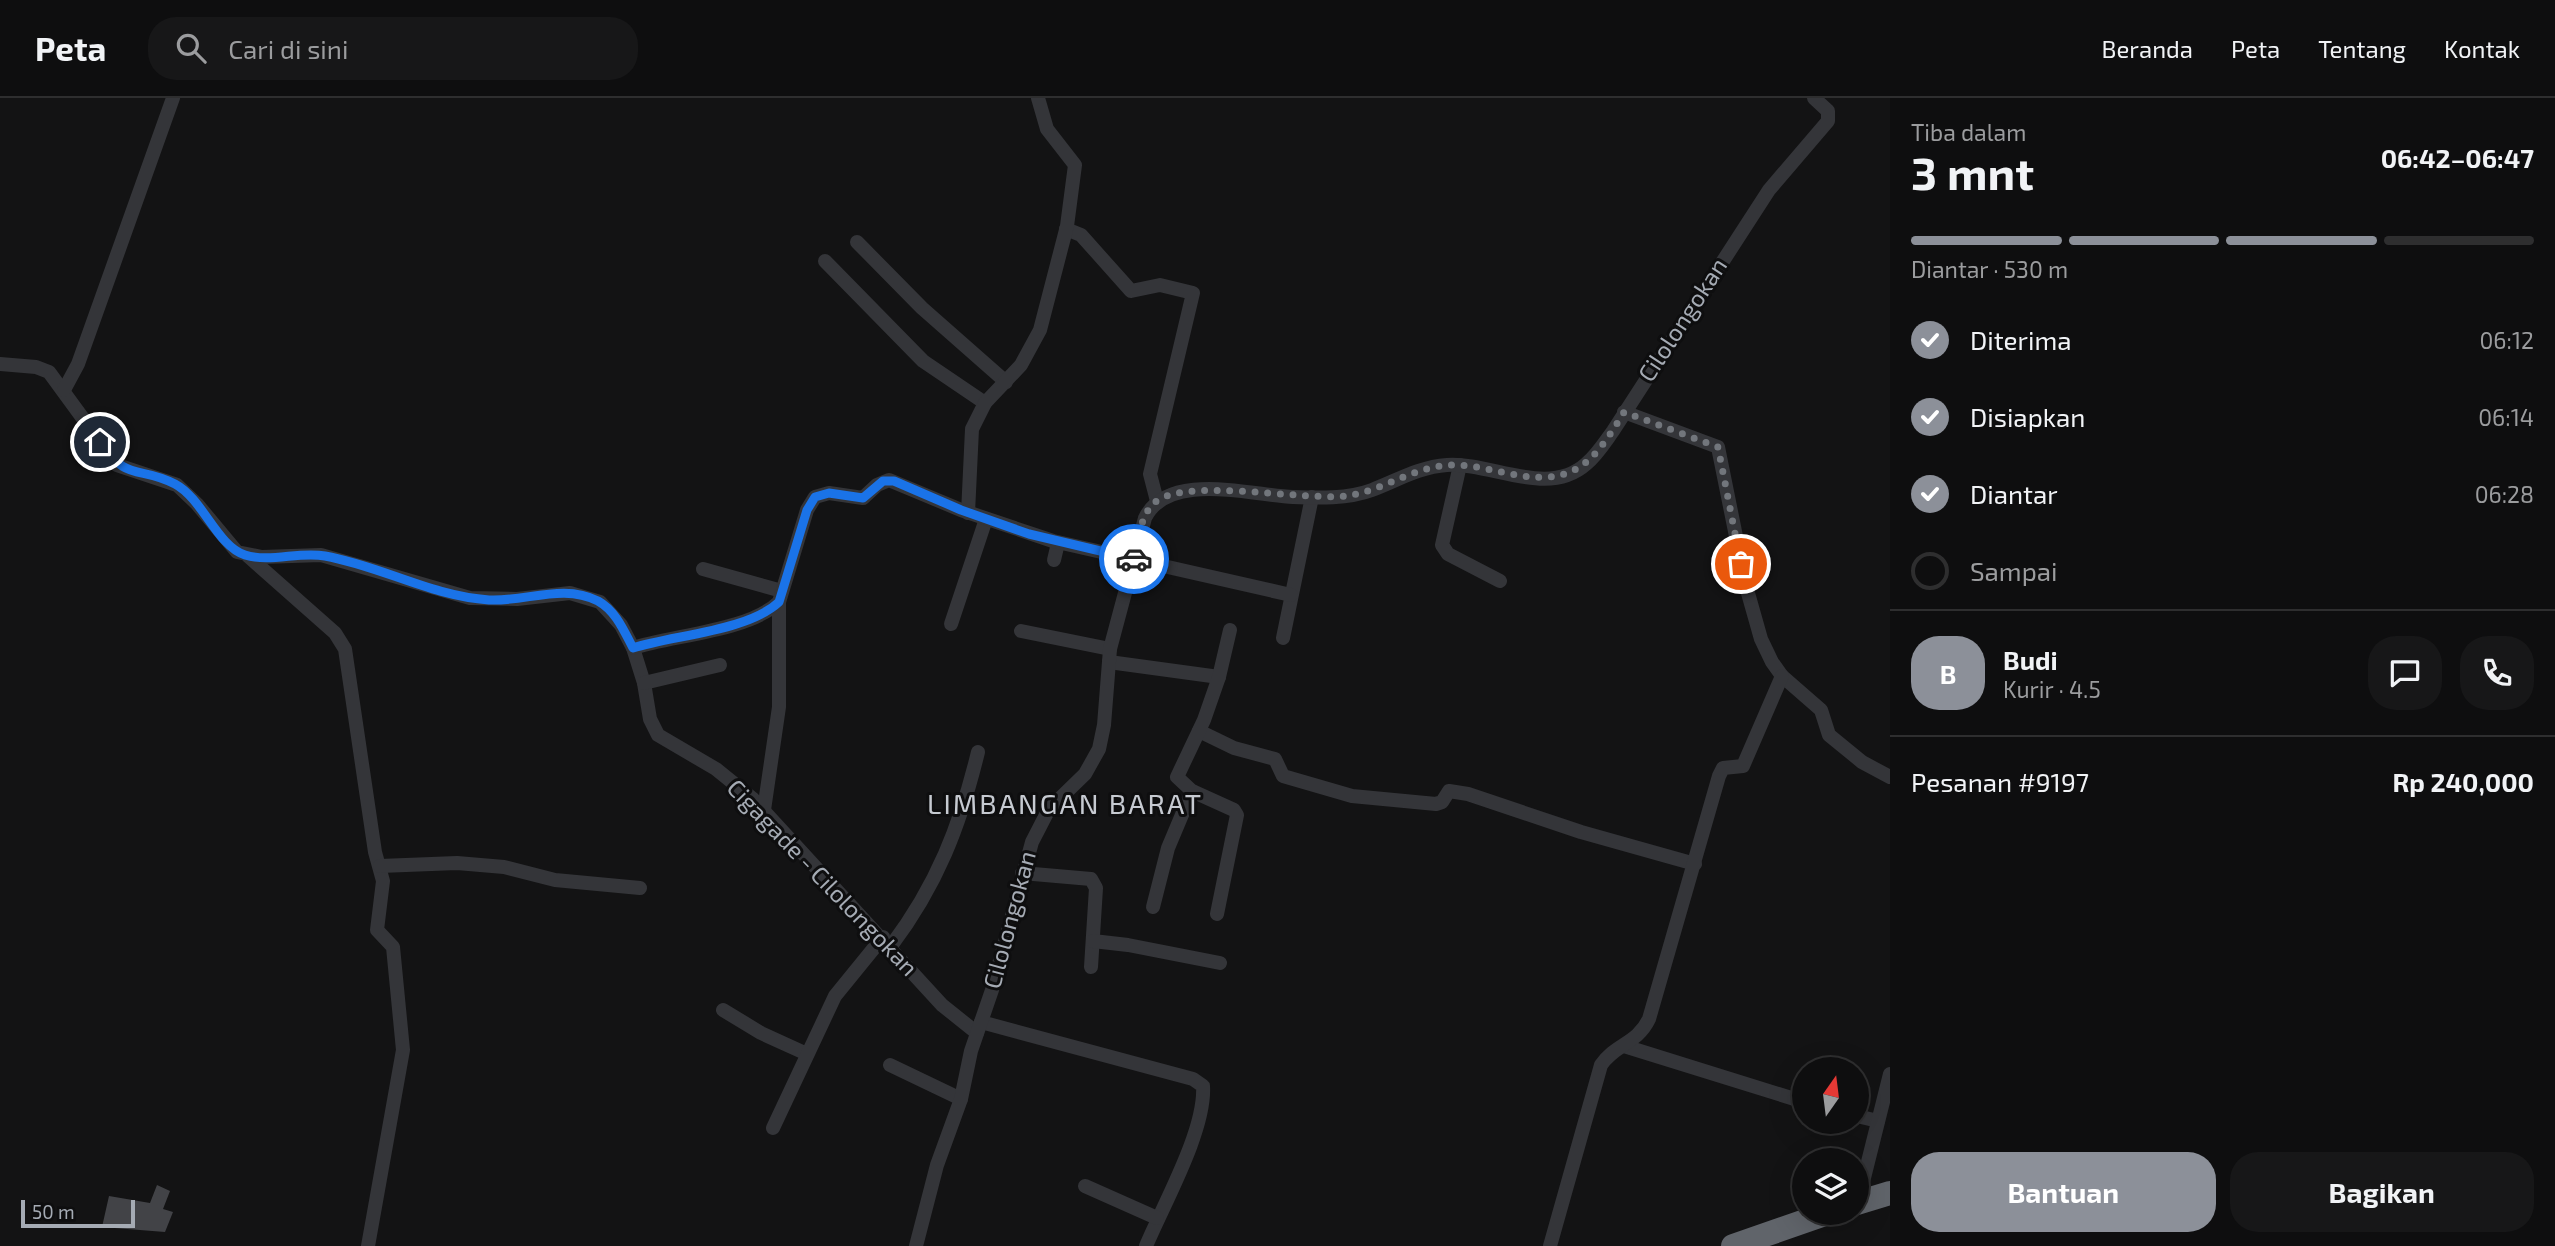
<!DOCTYPE html>
<html lang="id">
<meta charset="utf-8">
<style>
:root{--surface:#0e0e0f;--page:#171718;--text:#f1f3f6;--muted:#9b9c9e;--line:#2e2e2f;--accent:#8c9099}
body{margin:0;font-family:"Exo 2",sans-serif;background:var(--page);color:var(--text);height:100vh;display:flex;flex-direction:column;font-size:26px;white-space:nowrap}
*{box-sizing:border-box;margin:0}
p{font-size:23px;color:var(--muted)}
.icon{flex:none;width:38px;height:38px;fill:none;stroke:currentColor;stroke-width:2;stroke-linecap:round;stroke-linejoin:round}
.map{position:relative;flex:1;overflow:hidden}
.panel{display:flex;flex-direction:column;background:var(--surface);width:665px}
.panel>*{flex:none}
.needle{width:46px;rotate:14deg}
.controls{position:absolute;left:1792px;top:959px;display:grid;gap:14px}
.controls a{display:grid;place-items:center;width:77px;height:77px;border-radius:50%;background:var(--surface);box-shadow:0 7px 28px #0002,0 0 0 2px var(--line);font-size:35px}
.scale{position:absolute;left:21px;bottom:18px;width:114px;box-sizing:border-box;padding-left:7px;border:4px solid #a5abb4;border-top:0;font-size:19px;line-height:24px;white-space:nowrap;color:#a5abb4;-webkit-text-stroke:5px #0e0e0f;paint-order:stroke}
.pin{position:absolute;display:grid;place-items:center;width:60px;height:60px;color:#fff;margin:-30px;border:4px solid #fff;border-radius:50%;box-shadow:0 2px 7px #0007}
.courier{position:absolute;display:grid;place-items:center;width:70px;height:70px;margin:-35px;border:5px solid #1a73e8;border-radius:50%;background:#fff;color:#222;box-shadow:0 2px 9px #0007}
.overview em{font-style:normal;font-weight:700}
.overview div{display:flex;flex-direction:column-reverse}
.overview{display:flex;align-items:center;justify-content:space-between;height:119px;padding:0 21px}
h1{font-size:46px;font-weight:700;line-height:52px}
.bar{display:grid;grid-template-columns:repeat(4,1fr);gap:10px 7px;align-content:center;height:84px;padding:0 21px}
.bar i{height:9px;border-radius:5px;background:var(--line)}
.bar .active{background:var(--accent)}
.bar p{grid-column:span 4}
.line{display:flex;align-items:center;gap:18px;padding:0 21px;border-top:2px solid var(--line)}
.line div{flex:1}
.round{display:grid;place-items:center;flex:none;width:74px;height:74px;border-radius:28px;background:var(--page)}
ol{padding:0 21px;list-style:none}
li{display:flex;align-items:center;gap:21px;height:77px}
li p{margin-inline-start:auto}
li .icon{padding:7px;border-radius:50%;background:var(--accent);color:#fff;stroke-width:4}
li:last-child{color:var(--muted)}
li i{width:38px;height:38px;border:4px solid var(--line);border-radius:50%}
.primary-button{display:flex;gap:14px;margin-top:auto;padding:14px 21px}
.primary-button a{flex:1;height:80px;border-radius:28px;background:var(--accent);color:#fff;font-size:28px;font-weight:700;line-height:80px;text-align:center}
.primary-button a+a{background:var(--page);color:var(--text)}
header{display:flex;align-items:center;gap:42px;box-sizing:border-box;height:98px;padding:0 35px;background:var(--surface);border-bottom:2px solid var(--line)}
header strong{font-size:33px}
nav{display:flex;gap:38px;margin-inline-start:auto;font-size:24px}
.search{width:490px;height:63px;background:var(--page);display:flex;align-items:center;gap:18px;box-sizing:border-box;padding:0 24px;border-radius:28px;color:var(--muted);font-size:26px}
main{display:flex;flex:1;min-height:0}
.map>svg:first-child{display:block}
</style>
<header>
<strong>Peta</strong>
<div class="search"><svg class="icon" aria-label="search" viewBox="0 0 24 24"><circle cx="10" cy="10" r="6"/><path d="M15 15l6 6"/></svg>Cari di sini</div>
<nav><a>Beranda</a><a>Peta</a><a>Tentang</a><a>Kontak</a></nav>
</header>
<main>
<div class="map">
<svg width="1890" height="1148" viewBox="0 0 1890 1148">
<rect width="100%" height="100%" fill="#131314"/>
<path fill="#424347" d="M157,1087L170,1093L163,1111L173,1114L165,1134L102,1129L109,1098L150,1105Z"/>
<g fill="none" stroke-linecap="round" stroke-linejoin="round">
<g stroke="#343539" stroke-width="14">
<path d="M1066,131L1081,137L1131,193L1160,187L1193,195L1150,376L1157,403"/>
<path d="M857,144L922,210L1006,284"/>
<path d="M825,163L923,263L985,305"/>
<path d="M0,266L36,269L49,274L117,367L177,387L197,406L237,454L262,459L321,457L470,500L517,501L570,495L600,504L621,527L633,550L644,585L650,621L658,637L716,671L753,701L942,907L977,935"/>
<path d="M64,292L78,266L173,0"/>
<path d="M1624,314L1718,349L1746,488L1761,541L1772,564L1782,578L1821,612L1829,637L1862,664L1890,679"/>
<path d="M1460,367L1442,447L1448,456L1500,483"/>
<path d="M968,415L972,331L985,305L1021,267L1040,232L1067,128L1075,67L1047,31L1038,0"/>
<path d="M248,458L335,535L345,551L375,754L383,783L377,832L393,849L403,952L368,1148"/>
<path d="M1054,462L1058,445"/>
<path d="M703,471L782,493"/>
<path d="M951,526L986,421"/>
<path d="M1021,533L1110,551"/>
<path d="M1283,540L1312,399"/>
<path d="M633,550C673,537 749,533 779,504L807,412L815,399L829,395L863,400L877,387L889,382L961,412L1053,443L1291,497"/>
<path d="M1109,564L1219,579"/>
<path d="M644,585L720,567"/>
<path d="M1199,633L1234,650L1275,661L1283,678L1352,698L1436,706L1442,704L1449,693L1468,696L1581,734L1695,766"/>
<path d="M764,712L779,609V504"/>
<path d="M380,768L457,765L504,769L555,782L640,790"/>
<path d="M1022,775L1091,781L1096,790L1091,869"/>
<path d="M1153,809L1168,750L1192,693"/>
<path d="M1217,816L1237,717L1234,712L1192,693L1177,679L1204,622L1219,579L1230,532"/>
<path d="M1093,843L1128,847L1220,865"/>
<path d="M891,848C937,787 960,728 978,654"/>
<path d="M723,912L761,935L807,956"/>
<path d="M981,924L1193,981L1203,988C1206,1032 1163,1107 1146,1148"/>
<path d="M1624,948L1804,1004"/>
<path d="M890,967L961,1001"/>
<path d="M1857,1018L1878,1023"/>
<path d="M773,1030L835,898L883,839"/>
<path d="M1085,1088L1157,1120"/>
<path d="M1858,1104L1890,976"/>
<path d="M916,1148L937,1067L961,1001L971,953L992,892L1032,744L1049,711L1085,676L1099,651L1104,627L1110,551L1145,420C1168,373 1250,397 1293,399C1318,400 1348,401 1372,392C1398,382 1419,369 1447,367C1491,364 1548,400 1586,366C1597,357 1605,344 1613,333L1769,92L1828,23V13L1814,0"/>
<path d="M1550,1148L1601,967C1615,946 1637,946 1649,921L1719,678L1723,670L1743,668L1782,578"/>
</g>
<g stroke="#60646a" stroke-width="24">
<path d="M1857,1105L1890,1095"/>
<path d="M1733,1148L1828,1115"/>
</g>
</g>
<g fill="none" stroke-linecap="round" stroke-linejoin="round">
<path stroke="#72767c" stroke-width="7" stroke-dasharray="0 12.6" d="M1134,461C1138,444 1140,419 1153,406C1180,378 1302,403 1346,398C1382,393 1411,370 1448,367C1467,366 1487,371 1506,375C1572,389 1591,369 1624,314L1718,349L1741,466"/>
<path stroke="#1a73e8" stroke-width="9" d="M100,344C128,385 138,367 175,386C203,401 217,448 245,457C271,465 299,453 325,458C381,468 431,498 489,502C526,504 563,485 598,503C616,513 624,533 633,550C674,537 748,533 779,504L807,412L815,399L829,395L863,400L883,383H894L961,412L1029,436L1134,461"/>
</g>
<g text-anchor="middle" stroke-width="6" stroke-linejoin="round" paint-order="stroke">
<g font-size="24" fill="#a5abb4" stroke="#0e0e0f">
<text transform="translate(1683 222) rotate(-57)" y="8">Cilolongokan</text>
<text transform="translate(822 780) rotate(46)" y="8">Cigagade - Cilolongokan</text>
<text transform="translate(1010 822) rotate(-75)" y="8">Cilolongokan</text>
</g>
<g font-size="28" letter-spacing="2" fill="#c6cad1" stroke="#0e0e0f">
<text x="1065" y="716">LIMBANGAN BARAT</text>
</g>
</g>
</svg>
<div class="controls">
<a><svg class="needle" viewBox="-14 -14 28 28"><path d="M0-13l5 13h-10z" fill="#e53935"/><path d="M0 13l5-13h-10z" fill="#9b9c9e"/></svg></a>
<a><svg class="icon" aria-label="layers" viewBox="0 0 24 24"><path d="M12 4l9 5-9 5-9-5zM3 14l9 5 9-5"/></svg></a>
</div>
<div class="scale">50 m</div>
<div class="pin" style="left:1741px;top:466px;background:#ea580c"><svg class="icon" aria-label="bag" viewBox="0 0 24 24"><path d="M5 8h14l-1 12H6zM9 8a3 3 0 0 1 6 0"/></svg></div>
<div class="pin" style="left:100px;top:344px;background:#1f2937"><svg class="icon" aria-label="home" viewBox="0 0 24 24"><path d="M3 11l9-7 9 7M6 9v11h12V9"/></svg></div>
<div class="courier" style="left:1134px;top:461px"><svg class="icon" aria-label="car" viewBox="0 0 24 24"><path d="M5 17H2v-5l4-1 3-4h7l3 4 3 1v5h-3M9 17h6M6 11h13"/><circle cx="7" cy="17" r="2"/><circle cx="17" cy="17" r="2"/></svg></div>
</div>
<section class="panel">
<div class="overview"><div><h1>3 mnt</h1><p>Tiba dalam</p></div><em>06:42–06:47</em></div>
<div class="bar"><i class="active"></i><i class="active"></i><i class="active"></i><i></i><p>Diantar · 530 m</p></div>
<ol>
<li><svg class="icon" aria-label="check" viewBox="0 0 24 24"><path d="M5 12l5 5 9-10"/></svg>Diterima<p>06:12</p></li>
<li><svg class="icon" aria-label="check" viewBox="0 0 24 24"><path d="M5 12l5 5 9-10"/></svg>Disiapkan<p>06:14</p></li>
<li><svg class="icon" aria-label="check" viewBox="0 0 24 24"><path d="M5 12l5 5 9-10"/></svg>Diantar<p>06:28</p></li>
<li><i></i>Sampai</li>
</ol>
<div class="line" style="height:126px"><b class="round" style="background:var(--accent);color:#fff">B</b><div><b>Budi</b><p>Kurir · 4.5</p></div><a class="round"><svg class="icon" aria-label="chat" viewBox="0 0 24 24"><path d="M4 5h16v11H9l-5 4z"/></svg></a><a class="round"><svg class="icon" aria-label="phone" viewBox="0 0 24 24"><path d="M5 4h4l2 5-3 2q2 4 5 5l2-3 5 2v4C11 20 4 13 5 4z"/></svg></a></div>
<div class="line" style="height:91px"><div>Pesanan #9197</div><b>Rp 240,000</b></div>
<div class="primary-button"><a>Bantuan</a><a>Bagikan</a></div>
</section>
</main>
